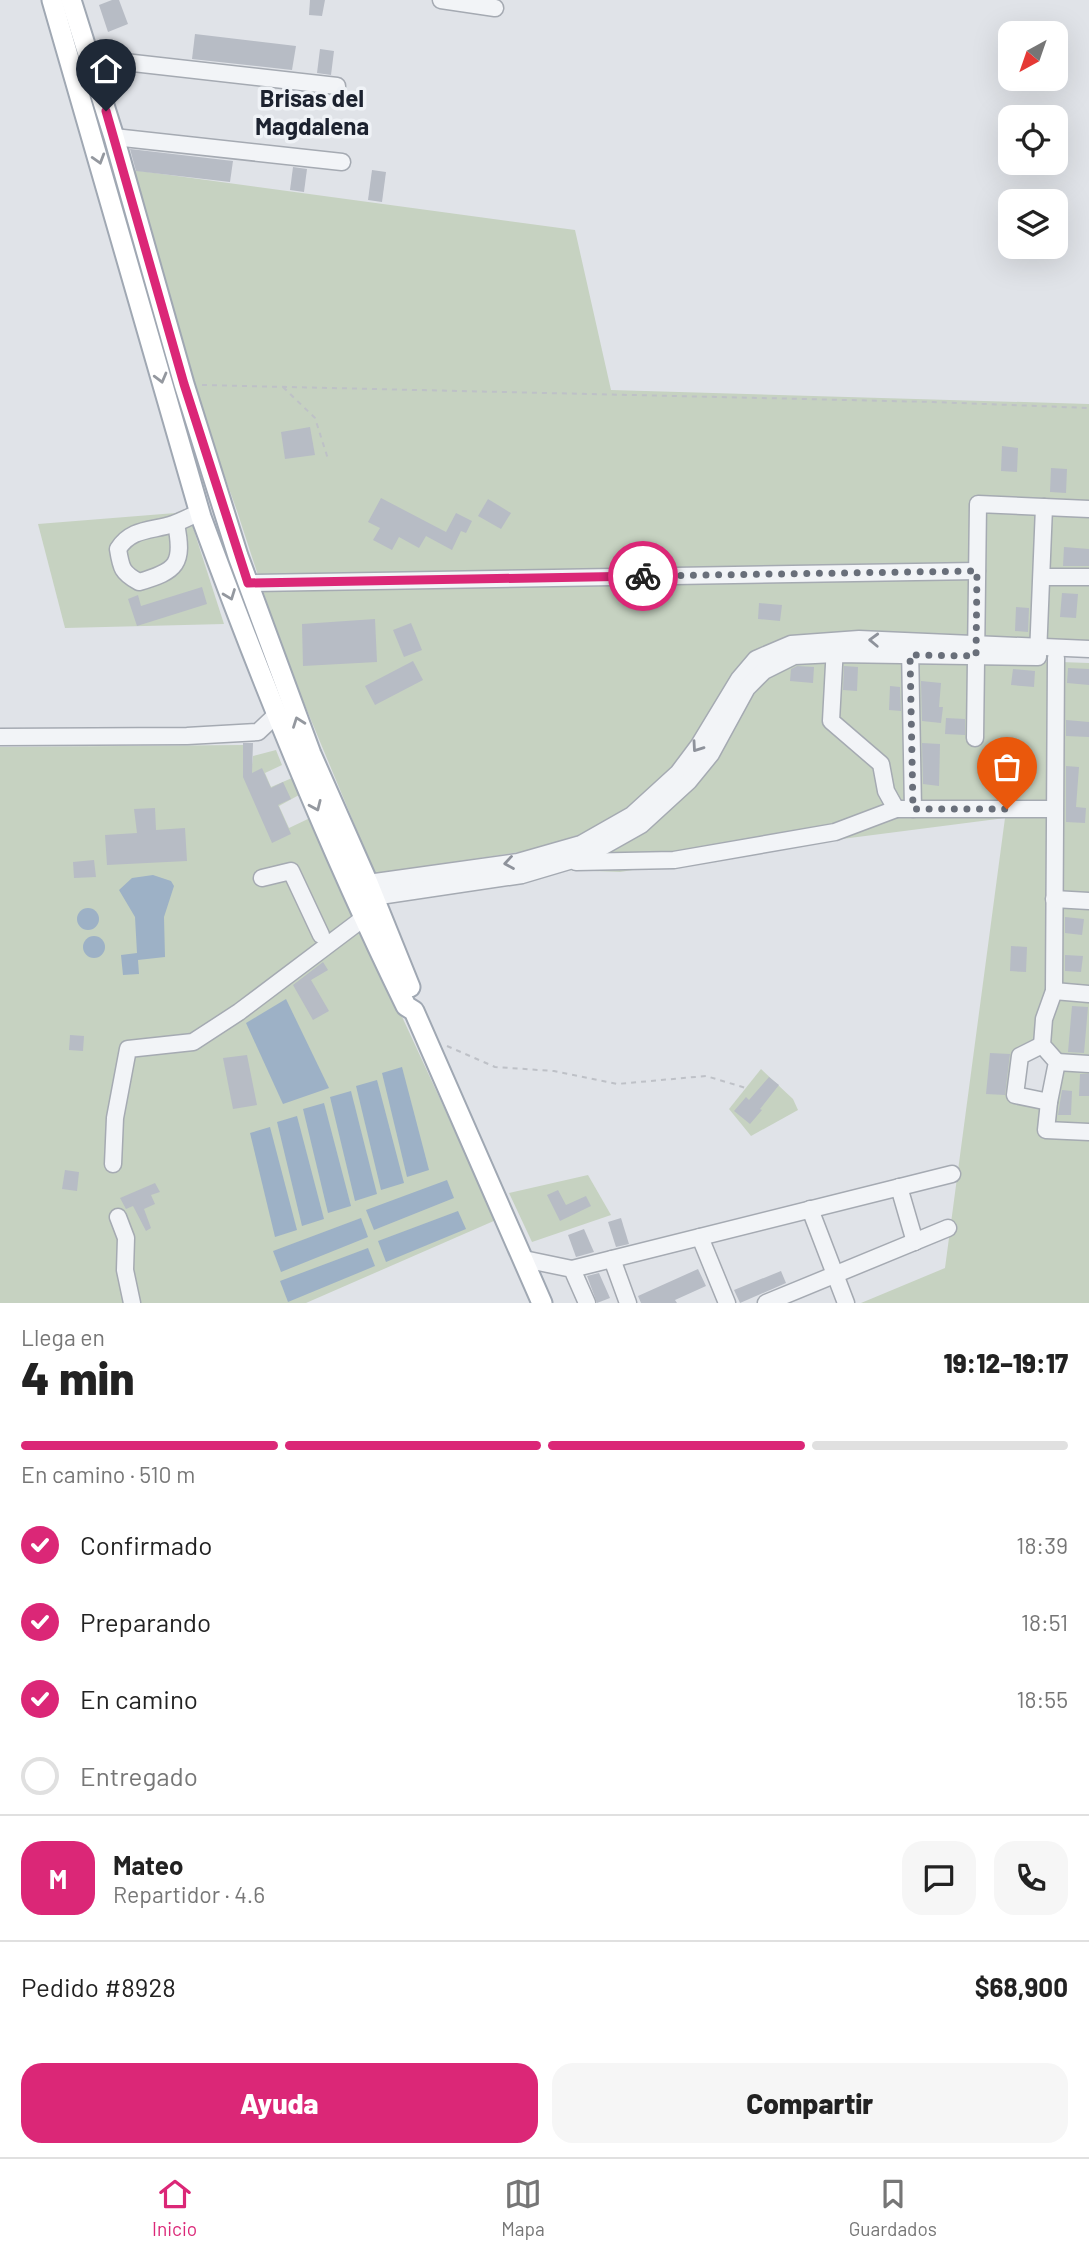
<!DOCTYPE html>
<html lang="es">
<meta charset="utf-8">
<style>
:root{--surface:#fff;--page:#f6f6f6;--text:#222;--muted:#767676;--line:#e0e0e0;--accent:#db2777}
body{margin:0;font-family:Barlow,sans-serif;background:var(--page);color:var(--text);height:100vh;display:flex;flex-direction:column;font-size:26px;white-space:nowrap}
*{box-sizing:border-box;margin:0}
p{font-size:23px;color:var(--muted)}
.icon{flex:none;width:38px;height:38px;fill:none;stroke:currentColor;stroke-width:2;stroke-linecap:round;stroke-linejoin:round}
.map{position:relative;height:1303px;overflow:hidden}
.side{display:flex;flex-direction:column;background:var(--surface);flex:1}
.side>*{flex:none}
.needle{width:46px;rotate:220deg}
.fabs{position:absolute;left:998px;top:21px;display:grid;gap:14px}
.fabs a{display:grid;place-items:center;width:70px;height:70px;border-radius:14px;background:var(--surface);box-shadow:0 7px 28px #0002;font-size:35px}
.pin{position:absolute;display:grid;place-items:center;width:60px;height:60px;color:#fff;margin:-72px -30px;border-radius:50% 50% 50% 0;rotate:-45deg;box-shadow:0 0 7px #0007}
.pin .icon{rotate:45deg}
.courier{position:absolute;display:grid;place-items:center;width:70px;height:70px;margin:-35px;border:5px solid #db2777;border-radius:50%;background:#fff;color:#222;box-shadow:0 2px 9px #0007}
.head em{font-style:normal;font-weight:800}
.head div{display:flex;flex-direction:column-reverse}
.head{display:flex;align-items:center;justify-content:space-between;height:119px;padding:0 21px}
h1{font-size:46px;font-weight:800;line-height:52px}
.bar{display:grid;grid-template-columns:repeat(4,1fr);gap:10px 7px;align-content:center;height:84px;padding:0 21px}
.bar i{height:9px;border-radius:5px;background:var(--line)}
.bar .on{background:var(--accent)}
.bar p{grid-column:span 4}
.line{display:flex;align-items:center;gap:18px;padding:0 21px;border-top:2px solid var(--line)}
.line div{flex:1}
.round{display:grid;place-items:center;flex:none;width:74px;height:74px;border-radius:21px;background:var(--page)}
ol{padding:0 21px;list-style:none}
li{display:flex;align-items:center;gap:21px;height:77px}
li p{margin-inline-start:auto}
li .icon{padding:7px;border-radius:50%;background:var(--accent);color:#fff;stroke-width:4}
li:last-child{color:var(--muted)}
li i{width:38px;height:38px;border:4px solid var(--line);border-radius:50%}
.primary-button{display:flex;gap:14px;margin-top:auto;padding:14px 21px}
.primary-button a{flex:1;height:80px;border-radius:21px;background:var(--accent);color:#fff;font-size:28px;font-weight:800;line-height:80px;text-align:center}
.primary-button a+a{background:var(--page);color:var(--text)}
.tab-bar{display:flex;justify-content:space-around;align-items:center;height:98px;border-top:2px solid var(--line);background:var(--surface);font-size:19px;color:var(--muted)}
.tab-bar a{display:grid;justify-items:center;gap:4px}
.tab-bar .on{color:var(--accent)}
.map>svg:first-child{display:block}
</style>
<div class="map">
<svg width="1089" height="1303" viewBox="0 0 1089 1303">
<rect width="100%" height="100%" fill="#e0e3e8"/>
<g fill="#c6d2c1">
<path d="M110,142L206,478L197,479L100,144Z"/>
<path d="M133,170L575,230L611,390L1089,404V502L1043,501L975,496L972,637L825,633L787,638L697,736L664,776L616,817L585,833L526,851L375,874L284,655L237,511L190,380Z"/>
<path d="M980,501L1040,508L1033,641L978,639Z"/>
<path d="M1046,507H1089V574H1044Z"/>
<path d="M188,512L224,624L65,628L38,524Z"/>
<path d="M1044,579L1089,580V646L1042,644Z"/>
<path d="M831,659L828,722L879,765L895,811L1050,812V990L1040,1043L1019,1054L1012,1097L1045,1104L1044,1131L1089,1135V1303H861L945,1268L1005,818L772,848L620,872L567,870L625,841L757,681L793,662Z"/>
<path d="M837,659L908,660L910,806H898L884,762L835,719Z"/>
<path d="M913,660L1054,662L1050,806L915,807Z"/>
<path d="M1060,662L1089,663V991L1057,989Z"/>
<path d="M243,745L244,765H252L253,756L276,750L282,765L265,773L271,787L292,778L299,795L279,806L289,828L310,818L355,915L221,1015L361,928L496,1220L306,1303H0V747Z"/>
<path d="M1056,995L1089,998V1061L1058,1060L1045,1044Z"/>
<path d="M1059,1067L1089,1069V1128L1049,1127Z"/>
<path d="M761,1069L793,1099L798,1110L751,1136L729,1109Z"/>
<path d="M588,1175L611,1215L532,1242L509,1193Z"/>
</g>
<g fill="#9db1c6">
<path d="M153,875L171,881L174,886L164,917L165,957L138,960L139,974L123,975L121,955L137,953L135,917L119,890L132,878Z"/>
<circle cx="88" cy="919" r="11"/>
<circle cx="94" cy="947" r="11"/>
<path d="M286,999L329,1088L283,1104L246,1023Z"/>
<path d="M402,1067L429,1170L407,1177L382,1073Z"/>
<path d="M377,1080L404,1183L381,1190L356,1086Z"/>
<path d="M351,1091L377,1194L355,1201L330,1097Z"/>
<path d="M324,1103L351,1206L328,1213L303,1109Z"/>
<path d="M297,1116L324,1219L302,1226L277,1122Z"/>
<path d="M270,1127L297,1230L275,1237L250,1133Z"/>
<path d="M447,1180L454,1198L374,1230L366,1210Z"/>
<path d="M458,1211L466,1229L386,1262L378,1241Z"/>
<path d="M361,1218L368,1237L281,1272L273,1251Z"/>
<path d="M368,1248L375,1266L288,1302L280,1281Z"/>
</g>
<g fill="#b7bcc5">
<path d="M112,0H119L128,24L108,32L99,5Z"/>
<path d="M310,0H325L322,16L309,15Z"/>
<path d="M195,34L296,46L292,70L192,59Z"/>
<path d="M320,49L334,51L331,75L317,73Z"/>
<path d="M130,149L233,161L230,182L136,171Z"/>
<path d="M293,167L307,169L304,192L290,190Z"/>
<path d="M372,170L386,172L382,202L368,200Z"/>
<path d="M310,427L315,455L285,459L281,432Z"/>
<path d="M1002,446L1018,448L1017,472L1001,471Z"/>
<path d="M1051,468L1067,469L1066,493L1050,492Z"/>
<path d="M381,498L446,532L456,513L472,521L466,533L461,531L452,550L426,536L419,548L399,537L392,550L373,540L380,528L368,522Z"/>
<path d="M488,499L511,513L501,529L478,516Z"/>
<path d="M1064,547L1089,549V566H1063Z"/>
<path d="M202,587L207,604L137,626L128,599L138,595L141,606Z"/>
<path d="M1062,593L1078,594L1076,618L1060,617Z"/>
<path d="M759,603L782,605L780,621L758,619Z"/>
<path d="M1016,607L1029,608L1028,632L1015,631Z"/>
<path d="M375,619L377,662L303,666L302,624Z"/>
<path d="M411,623L422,650L404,657L393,630Z"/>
<path d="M413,661L423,680L375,705L365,686Z"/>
<path d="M797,666L814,667L813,683L790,681L791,669Z"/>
<path d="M844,666L858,667L857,691L843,690Z"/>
<path d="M1068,668L1089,669V685L1067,683Z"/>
<path d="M1013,669L1035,671L1034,687L1011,685Z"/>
<path d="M921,681L941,683L939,707H943L941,723L922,721Z"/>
<path d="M890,686L900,687L901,711L889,710Z"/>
<path d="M946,718L965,719V735L945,734Z"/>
<path d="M1066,720L1089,722V737L1066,736Z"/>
<path d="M243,743H253L252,773L262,768L271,788L283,782L291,799L278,805L291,834L272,843L243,777Z"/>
<path d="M922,743L940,744L939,786L923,784Z"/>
<path d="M1066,766L1079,767L1076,807L1086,808L1085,823L1066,822Z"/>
<path d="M155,808L156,830L185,828L187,861L107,865L105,835L137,833L134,809Z"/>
<path d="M94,860L96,877L74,878L73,862Z"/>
<path d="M1065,917L1084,919L1082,935L1065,933Z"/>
<path d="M1011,946L1027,947L1026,972L1010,971Z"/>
<path d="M1065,955L1083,956L1081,972L1065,971Z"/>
<path d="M323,962L328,970L311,980L329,1011L313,1020L293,985Z"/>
<path d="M1072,1006L1088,1007L1084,1053L1068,1052Z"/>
<path d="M70,1035L84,1036L83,1051L69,1050Z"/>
<path d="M990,1053L1010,1054L1005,1095L986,1094Z"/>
<path d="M247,1055L257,1105L233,1109L223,1058Z"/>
<path d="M1080,1074H1089V1096H1079Z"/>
<path d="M769,1077L779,1085L760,1109L762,1110L750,1124L734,1111L746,1097L749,1100Z"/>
<path d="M1062,1090L1072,1091L1071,1115H1058Z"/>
<path d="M65,1170L79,1172L77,1191L62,1189Z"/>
<path d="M155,1183L160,1192L151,1195L155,1204L144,1209L151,1228L146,1231L133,1206L126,1209L120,1198Z"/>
<path d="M558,1190L566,1205L586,1196L591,1206L560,1221L547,1195Z"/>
<path d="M621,1218L629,1244L616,1247L608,1222Z"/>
<path d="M584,1229L594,1252L576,1257L568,1235Z"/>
<path d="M698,1269L706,1286L675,1300L677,1303H641L638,1296Z"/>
<path d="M781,1271L786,1283L740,1303L734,1290Z"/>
<path d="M599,1273L610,1298L597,1303L587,1276Z"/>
</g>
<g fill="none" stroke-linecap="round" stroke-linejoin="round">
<defs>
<g id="minor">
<path d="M441,0L495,8"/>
<path d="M89,58L337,86"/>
<path d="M114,137L342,162"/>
<path d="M176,524C184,564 177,571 139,582C122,573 121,568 118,549C131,528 152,531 173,524C182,521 191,516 200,512"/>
<path d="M1042,577H1089"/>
<path d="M248,583L977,571"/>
<path d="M835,646L831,721L881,764L886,791L896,809"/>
<path d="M910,647L913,809"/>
<path d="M1038,655L1044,507"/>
<path d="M1056,658L1054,991L1044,1019L1042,1045L1057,1062L1049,1102L1046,1130L1089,1132"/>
<path d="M0,737L187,736L258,732L276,715"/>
<path d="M975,738L978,504L1089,509"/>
<path d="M576,862L674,860L835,832L896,809H1054"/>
<path d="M262,878L291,871L321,935"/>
<path d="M368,883L518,862L581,844L632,815L678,773L699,745L739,679L756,659L791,644L859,639L1089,649"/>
<path d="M373,897L522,875L586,856L641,825L689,781L711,754L747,688L764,671L794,656L835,654L1038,657"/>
<path d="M1054,899L1089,901"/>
<path d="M1054,991L1089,994"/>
<path d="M1042,1045L1020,1056L1015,1095L1049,1102"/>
<path d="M1057,1062L1089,1064"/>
<path d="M113,1164L115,1118L128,1049L193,1042L239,1012L365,917"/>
<path d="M899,1187L915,1242"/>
<path d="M810,1209L846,1303"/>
<path d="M118,1217L126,1238L125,1270L132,1303"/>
<path d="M700,1237L727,1303"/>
<path d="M524,1259L572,1269L587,1303"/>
<path d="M612,1259L628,1303"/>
<path d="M572,1269L952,1174"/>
<path d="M766,1303L948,1228"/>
</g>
<g id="major">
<path d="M52,0L201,517C262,683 328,847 406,1006L414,1011L542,1303"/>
<path d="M71,0L114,137L184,384L238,556L311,754L368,883L410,987"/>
</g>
</defs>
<use href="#minor" stroke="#a5aab2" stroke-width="19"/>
<use href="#major" stroke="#a0a8b3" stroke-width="23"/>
<g stroke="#bec1c7" stroke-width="2" stroke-dasharray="5 5" stroke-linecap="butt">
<path d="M202,385L933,402L1089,408"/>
<path d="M283,387L315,418L328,459"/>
<path d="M447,1046L495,1067L554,1071L617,1084L706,1076L746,1088"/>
</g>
<use href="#minor" stroke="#f2f4f7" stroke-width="16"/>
<use href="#major" stroke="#fff" stroke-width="19"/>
</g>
<defs><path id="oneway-chevron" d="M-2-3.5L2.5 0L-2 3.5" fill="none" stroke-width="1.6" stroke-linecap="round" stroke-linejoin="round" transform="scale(1.75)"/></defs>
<g stroke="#94989f">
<use href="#oneway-chevron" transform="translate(99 159) rotate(73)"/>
<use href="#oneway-chevron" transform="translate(161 378) rotate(75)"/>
<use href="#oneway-chevron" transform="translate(230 595) rotate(69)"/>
<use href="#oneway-chevron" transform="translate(298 722) rotate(-110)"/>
<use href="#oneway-chevron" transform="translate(316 806) rotate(66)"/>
</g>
<g stroke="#8e929b">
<use href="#oneway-chevron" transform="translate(874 640) rotate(-178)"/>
<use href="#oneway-chevron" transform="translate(697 747) rotate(125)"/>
<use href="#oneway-chevron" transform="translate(509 863) rotate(171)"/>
</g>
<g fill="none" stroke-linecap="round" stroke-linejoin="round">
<path stroke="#696f7a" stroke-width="7" stroke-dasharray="0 12.6" d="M643,576L977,571L976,656L910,655L913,809H1007"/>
<path stroke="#db2777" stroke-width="9" d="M106,111L184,384L248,583L643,576"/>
</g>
<g text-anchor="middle" stroke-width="7" stroke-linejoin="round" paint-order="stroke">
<g font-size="24" font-weight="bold" fill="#1c222f" stroke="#eff2f6">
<text x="312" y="107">Brisas del<tspan x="312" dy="28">Magdalena</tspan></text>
</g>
</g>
</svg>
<div class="fabs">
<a><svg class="needle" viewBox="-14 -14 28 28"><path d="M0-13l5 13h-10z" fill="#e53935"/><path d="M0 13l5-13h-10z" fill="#767676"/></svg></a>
<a><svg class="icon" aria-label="locate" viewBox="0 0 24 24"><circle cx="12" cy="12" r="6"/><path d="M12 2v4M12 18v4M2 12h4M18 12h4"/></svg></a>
<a><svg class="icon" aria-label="layers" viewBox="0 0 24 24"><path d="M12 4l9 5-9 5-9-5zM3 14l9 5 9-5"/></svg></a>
</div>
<div class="pin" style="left:1007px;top:809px;background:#ea580c"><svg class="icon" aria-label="bag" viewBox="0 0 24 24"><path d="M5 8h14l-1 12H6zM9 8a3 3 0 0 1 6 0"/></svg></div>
<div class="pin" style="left:106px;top:111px;background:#1f2937"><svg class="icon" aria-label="home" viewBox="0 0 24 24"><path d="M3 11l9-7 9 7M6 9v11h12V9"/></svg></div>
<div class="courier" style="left:643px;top:576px"><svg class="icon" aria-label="bike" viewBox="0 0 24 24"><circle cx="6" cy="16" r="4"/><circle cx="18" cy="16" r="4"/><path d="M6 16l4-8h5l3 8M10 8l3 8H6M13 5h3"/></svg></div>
</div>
<section class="side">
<div class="head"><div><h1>4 min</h1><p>Llega en</p></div><em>19:12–19:17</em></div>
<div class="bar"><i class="on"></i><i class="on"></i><i class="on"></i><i></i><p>En camino · 510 m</p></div>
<ol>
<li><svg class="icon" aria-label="check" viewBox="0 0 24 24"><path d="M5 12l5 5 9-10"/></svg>Confirmado<p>18:39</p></li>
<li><svg class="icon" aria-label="check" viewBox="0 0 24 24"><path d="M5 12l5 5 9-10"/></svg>Preparando<p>18:51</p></li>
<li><svg class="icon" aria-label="check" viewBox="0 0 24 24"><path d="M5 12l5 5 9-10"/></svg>En camino<p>18:55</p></li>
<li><i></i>Entregado</li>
</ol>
<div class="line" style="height:126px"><b class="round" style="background:var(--accent);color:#fff">M</b><div><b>Mateo</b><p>Repartidor · 4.6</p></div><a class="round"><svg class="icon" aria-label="chat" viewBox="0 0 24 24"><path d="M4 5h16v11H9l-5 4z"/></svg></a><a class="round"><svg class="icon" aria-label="phone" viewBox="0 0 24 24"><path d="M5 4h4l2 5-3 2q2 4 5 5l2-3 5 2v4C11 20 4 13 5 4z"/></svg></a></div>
<div class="line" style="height:91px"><div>Pedido #8928</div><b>$68,900</b></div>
<div class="primary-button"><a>Ayuda</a><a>Compartir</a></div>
</section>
<nav class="tab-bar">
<a class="on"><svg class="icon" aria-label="home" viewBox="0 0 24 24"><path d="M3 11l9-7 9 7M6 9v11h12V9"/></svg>Inicio</a>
<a><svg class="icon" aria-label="map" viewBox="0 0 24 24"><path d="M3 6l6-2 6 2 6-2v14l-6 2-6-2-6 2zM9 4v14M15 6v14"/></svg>Mapa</a>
<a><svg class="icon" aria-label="saved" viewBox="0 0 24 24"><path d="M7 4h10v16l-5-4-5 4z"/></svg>Guardados</a>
</nav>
